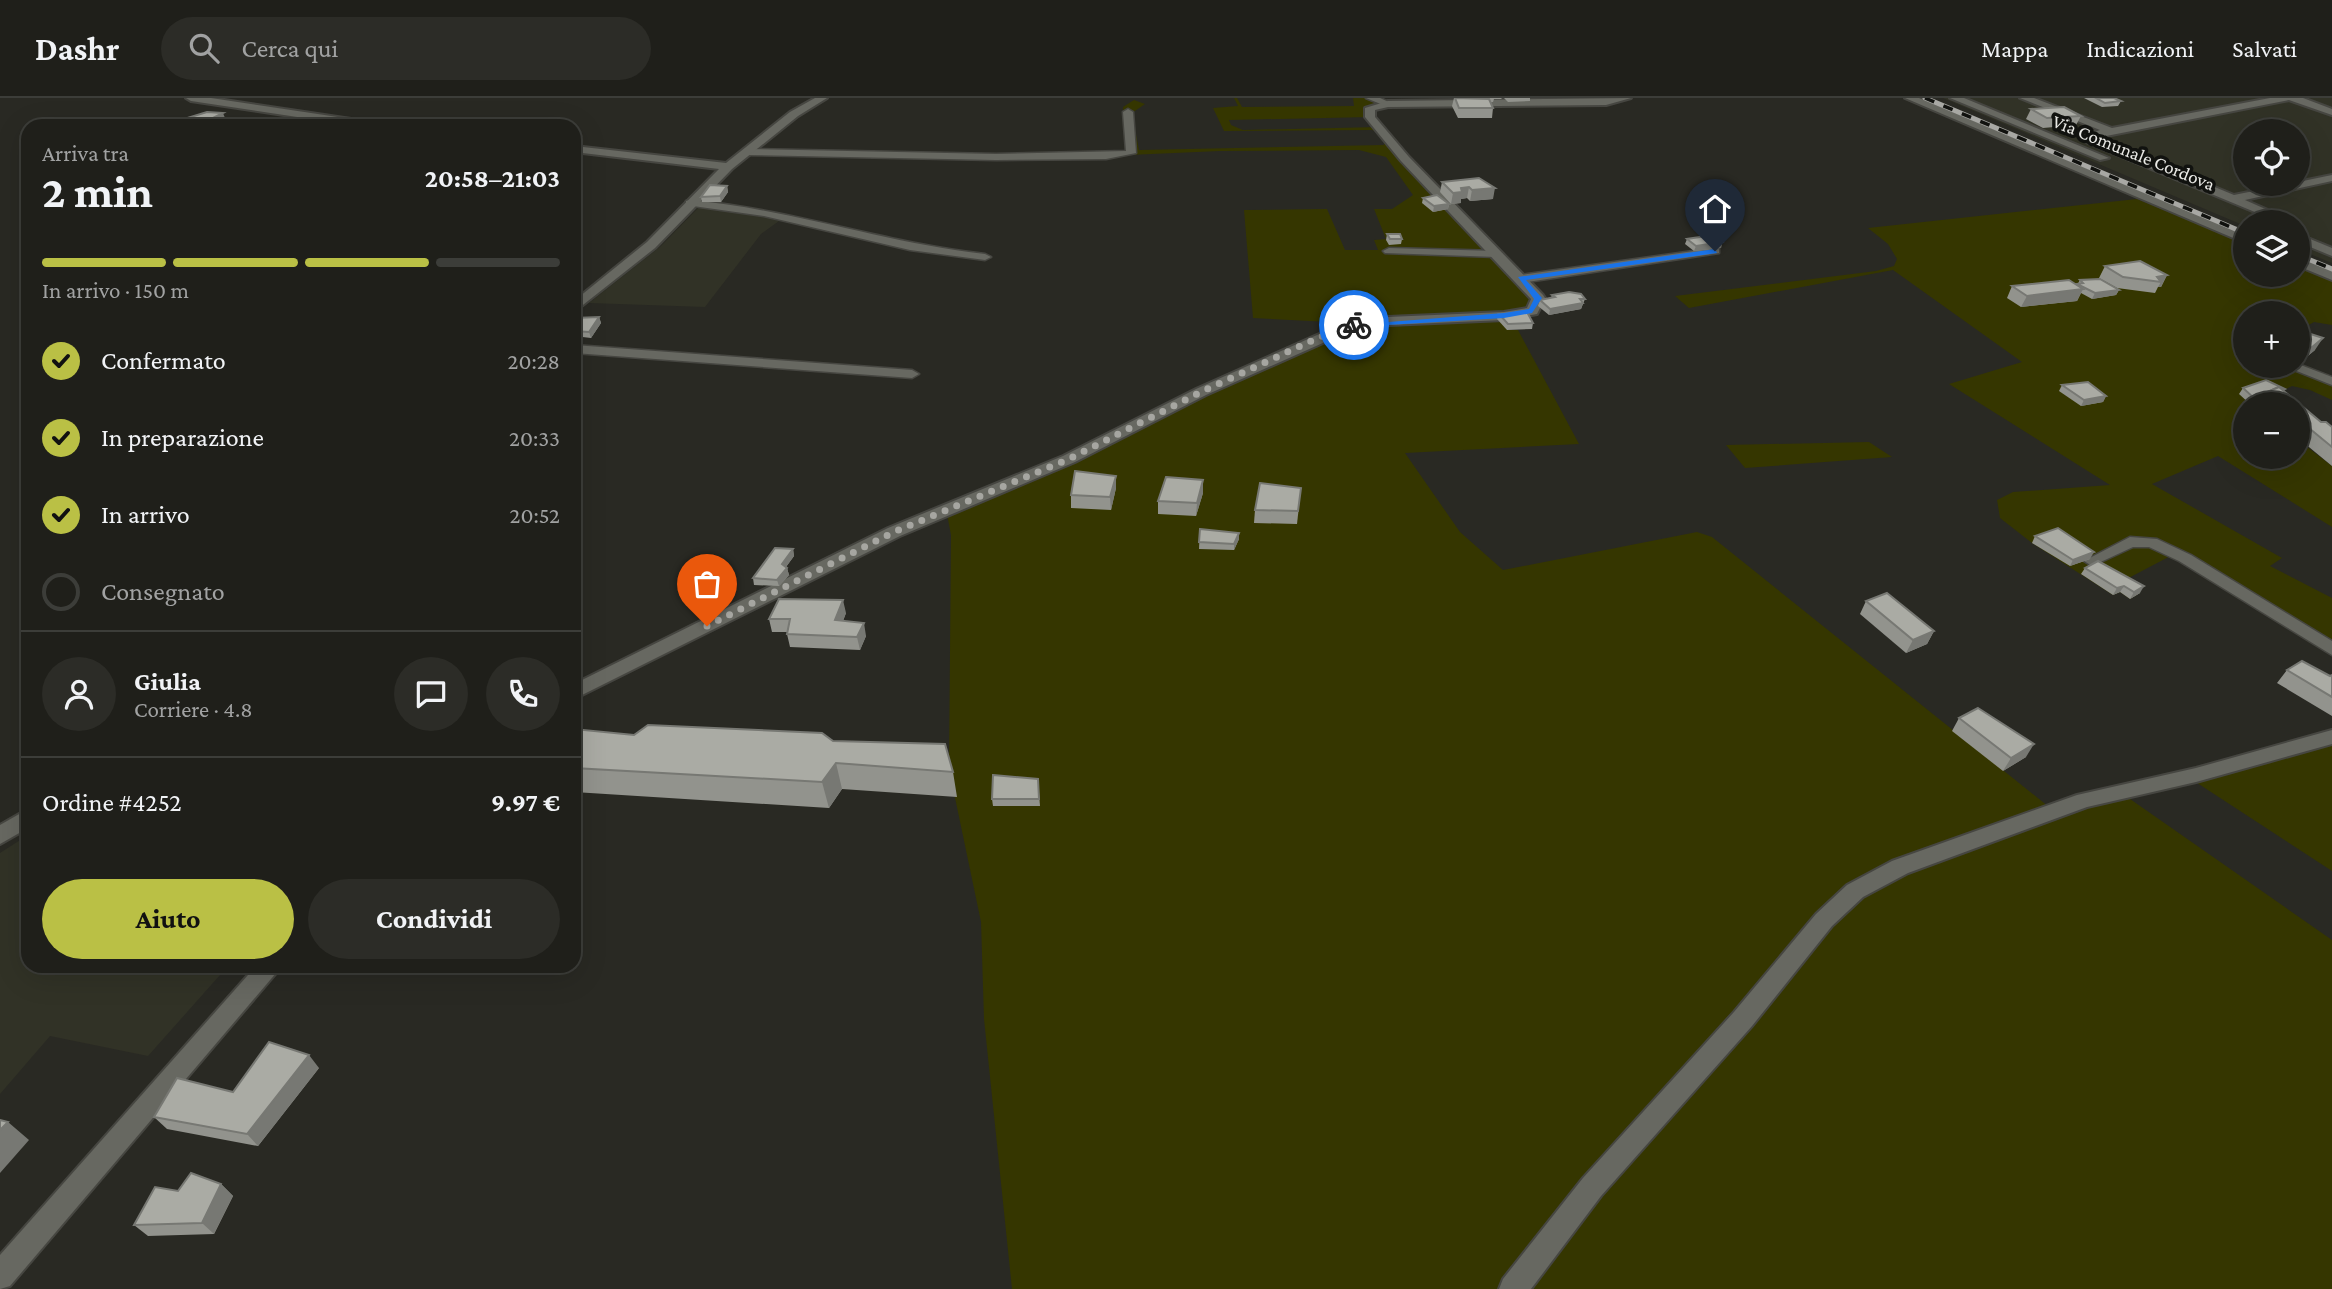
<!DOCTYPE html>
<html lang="it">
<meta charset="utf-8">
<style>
:root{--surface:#1f1f1a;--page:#2c2c27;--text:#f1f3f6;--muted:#a1a2a2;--line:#3c3d39;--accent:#bac045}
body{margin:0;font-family:"Crimson Pro",serif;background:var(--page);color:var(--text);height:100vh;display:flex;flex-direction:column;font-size:26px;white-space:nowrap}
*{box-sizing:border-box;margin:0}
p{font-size:23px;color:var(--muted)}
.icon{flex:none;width:38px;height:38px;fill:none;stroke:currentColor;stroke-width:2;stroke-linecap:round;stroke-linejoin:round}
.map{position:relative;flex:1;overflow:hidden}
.sheet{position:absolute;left:21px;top:21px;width:560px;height:854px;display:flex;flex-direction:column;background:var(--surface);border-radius:21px;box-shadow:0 7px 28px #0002,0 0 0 2px var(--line)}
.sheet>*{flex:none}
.tools{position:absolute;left:2233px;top:21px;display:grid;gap:14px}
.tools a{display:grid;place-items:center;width:77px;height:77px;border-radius:50%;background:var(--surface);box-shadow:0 7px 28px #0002,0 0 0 2px var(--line);font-size:35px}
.pin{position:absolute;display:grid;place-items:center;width:60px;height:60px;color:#fff;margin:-72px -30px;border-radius:50% 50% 50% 0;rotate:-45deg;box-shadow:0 0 7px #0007}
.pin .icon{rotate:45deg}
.courier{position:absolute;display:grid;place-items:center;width:70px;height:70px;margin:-35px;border:5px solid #1a73e8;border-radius:50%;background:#fff;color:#222;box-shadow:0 2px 9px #0007}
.headline em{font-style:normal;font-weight:700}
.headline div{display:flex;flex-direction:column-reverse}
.headline{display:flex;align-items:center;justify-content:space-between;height:119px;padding:0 21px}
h1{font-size:46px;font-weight:700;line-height:52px}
.bar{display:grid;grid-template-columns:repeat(4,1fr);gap:10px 7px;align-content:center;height:84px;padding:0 21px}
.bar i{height:9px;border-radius:5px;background:var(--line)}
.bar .on{background:var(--accent)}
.bar p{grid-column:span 4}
.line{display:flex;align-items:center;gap:18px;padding:0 21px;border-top:2px solid var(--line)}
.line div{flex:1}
.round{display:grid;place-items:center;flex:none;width:74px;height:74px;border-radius:37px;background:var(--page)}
ol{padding:0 21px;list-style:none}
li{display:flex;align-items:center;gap:21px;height:77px}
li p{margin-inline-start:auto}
li .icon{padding:7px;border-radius:50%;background:var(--accent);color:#111;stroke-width:4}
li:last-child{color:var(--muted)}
li i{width:38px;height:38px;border:4px solid var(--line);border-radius:50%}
.button{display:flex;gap:14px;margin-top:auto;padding:14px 21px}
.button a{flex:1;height:80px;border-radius:42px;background:var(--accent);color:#111;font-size:28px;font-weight:700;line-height:80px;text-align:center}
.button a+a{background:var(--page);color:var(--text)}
header{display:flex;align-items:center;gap:42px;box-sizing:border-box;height:98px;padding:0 35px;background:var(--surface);border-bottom:2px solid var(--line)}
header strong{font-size:33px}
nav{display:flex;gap:38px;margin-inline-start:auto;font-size:24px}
.search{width:490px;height:63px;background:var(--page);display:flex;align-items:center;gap:18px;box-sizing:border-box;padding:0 24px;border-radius:38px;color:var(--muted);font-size:26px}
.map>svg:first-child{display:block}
</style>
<header>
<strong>Dashr</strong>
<div class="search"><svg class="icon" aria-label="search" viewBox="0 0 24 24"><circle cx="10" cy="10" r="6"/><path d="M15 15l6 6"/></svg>Cerca qui</div>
<nav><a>Mappa</a><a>Indicazioni</a><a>Salvati</a></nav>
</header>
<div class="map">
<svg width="2332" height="1191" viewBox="0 0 2332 1191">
<rect width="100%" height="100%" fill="#292923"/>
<g fill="#313226" fill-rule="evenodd">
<path d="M1943,0H2332V165L2298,151V124H2245V128ZM2245,33H2298V86H2245Z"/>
<path d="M701,107L735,111L779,123L761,136L705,209L589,205L661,148Z"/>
<path d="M28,737V868H228L148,958L50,938L0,996V755Z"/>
</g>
<g fill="#353600">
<path d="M1234,0H1237L1242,9L1354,8L1353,0H1373L1388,6L1370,10V19L1229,22L1231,27L1243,32L1379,29L1538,200L1507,232H1518L1579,346L1405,355L1460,434L1503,472L1697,434L1712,439L2054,713L2120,694L2332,842V1191H1012L984,921L981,824L949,671L951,437L946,411L1069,361L1350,225L1253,220L1244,112L1327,111L1345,152H1378L1374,142L1386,141L1374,111H1392L1413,97L1386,59L1359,52L1220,53L1106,58L1093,55L1125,52L1123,9L1134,2L1145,6L1132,15L1139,52L1384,47L1385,36L1372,32L1224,33L1213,10L1238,8Z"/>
<path d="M2137,101L2245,146V177H2298V169L2332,183V227L2314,224L2298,233V215H2245V268H2298L2332,280V302L2310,292L2292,288L2278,295L2240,296L2250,306H2245V359H2298V342L2332,368V429L2218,358L2152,386L2282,460L2270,468L2332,500V544L2180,453L2121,484L2140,495L2130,501L2120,494L2113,497L2032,445L2000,420L1997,402L2013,394L2110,387L1949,286L2022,264L1893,172L1689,210L1675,198L1876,173L1894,168L1897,161L1888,146L1868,130Z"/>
<path d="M1869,344L1892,359L1745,370L1726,347Z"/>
<path d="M2332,639V773L2188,679Z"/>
</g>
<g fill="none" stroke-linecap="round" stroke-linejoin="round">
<defs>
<g id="service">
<path d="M1366,0H1380L1393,6L1388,9Z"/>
<path d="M1128,11L1133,14L1136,55L1106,61L996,62L747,57L742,54L747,51L996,56L1126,53L1123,14Z"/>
<path d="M690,102C790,111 885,145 985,156L991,159L985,162L910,152L764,118L686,107V103Z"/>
<path d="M1389,150L1497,153L1503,156L1497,159L1385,155L1383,153Z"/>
<path d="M1715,150L1719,151V155L1521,185L1515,181L1521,177Z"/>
<path d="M574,247L912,272L919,276L912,280L574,255Z"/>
<path d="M2298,266L2332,279V287L2284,268Z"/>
<path d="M2130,439L2157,441L2191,457L2332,543V557L2179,463L2149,449H2133L2092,468L2084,463Z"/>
</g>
<g id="minor">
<path d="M1631,0L1606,7L1388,9L1375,12V19L1409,59L1543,197L1545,200L1537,216L1504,222L1388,227L1352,232L1206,297L1075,364L900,438L574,601V586L888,430L1063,358L1196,291L1344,225L1388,219L1504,214L1527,210L1531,201L1401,63L1365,19V10L1388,3Z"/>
<path d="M1905,0H1919L2245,137V145Z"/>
<path d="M1950,0H1964L2109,60L2100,62Z"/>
<path d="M2020,0H2034L2112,30L2270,0H2303L2332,11V17L2289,2L2096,40L2234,97L2332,77V83L2245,102L2295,124H2279L2086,44V37L2100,32Z"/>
<path d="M2298,136L2332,150V158L2298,144Z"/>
<path d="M2298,159L2332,173V182L2298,168Z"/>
<path d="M2332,632V646L2196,684L2087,709L1908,775L1863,799L1832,828L1752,928L1601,1098L1531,1191H1499L1503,1181L1583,1080L1734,914L1816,816L1847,787L1892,763L2077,697L2196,670Z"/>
<path d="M256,868H282L10,1188L0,1191V1157Z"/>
</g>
<g id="tertiary">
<path d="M186,0H211L378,25L383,28H357L191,3Z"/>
<path d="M815,0H827L798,18L732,71L655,150L574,214V203L647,144L719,71L574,54V48L726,65L790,14Z"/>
<path d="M28,711V730L0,746V727Z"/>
</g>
</defs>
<use href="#service" stroke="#464641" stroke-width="3"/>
<use href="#minor" stroke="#464641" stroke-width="4"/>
<use href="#tertiary" stroke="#464641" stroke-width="4"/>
<use href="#service" fill="#676861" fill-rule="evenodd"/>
<use href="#minor" fill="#676861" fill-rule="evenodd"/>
<use href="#tertiary" fill="#676861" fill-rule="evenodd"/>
<defs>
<g id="rail">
<path d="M1925,0L2245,135"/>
<path d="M2298,157L2332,171"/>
</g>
</defs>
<use href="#rail" stroke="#a8a8a4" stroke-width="5"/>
<use href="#rail" stroke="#11120f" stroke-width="3.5" stroke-dasharray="10" stroke-linecap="butt"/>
</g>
<g fill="#92938d">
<path d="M1454,0H1502L1501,1H1494L1493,4H1491L1493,10L1492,20H1458L1452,8Z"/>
<path d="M1504,0H1530V3L1508,4Z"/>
<path d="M2084,0H2114L2121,3L2118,8L2102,9Z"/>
<path d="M2031,11L2081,18L2076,27L2043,30L2026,21Z"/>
<path d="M171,25H227L222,28H173Z"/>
<path d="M1479,80L1493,101L1470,103L1467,100L1461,101V105L1451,106L1440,94L1442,84Z"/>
<path d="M727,88L728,94L721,104H702L701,99Z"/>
<path d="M1423,100L1449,106L1448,111L1433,114L1422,105Z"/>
<path d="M1387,136L1402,141L1401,146L1389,147L1386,142Z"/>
<path d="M1687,141L1722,144L1721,150L1694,153L1685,146Z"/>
<path d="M2105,168L2167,177L2161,189H2158L2155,195L2117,190L2099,180Z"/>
<path d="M2080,182L2119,192L2116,197L2092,201L2081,195L2077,203L2021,209L2007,200L2012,188L2077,187Z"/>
<path d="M1552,197L1585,201L1581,211L1549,217L1538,208L1540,202L1551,200Z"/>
<path d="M1499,216L1533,225L1532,231L1507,232L1497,221Z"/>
<path d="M599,219L601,225L591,240L574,238V220Z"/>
<path d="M2298,232L2315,252L2298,266Z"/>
<path d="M2062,287L2106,298L2103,304L2081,308L2059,293Z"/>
<path d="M2243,290L2284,293L2321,324L2332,329V368L2298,340V306H2250L2239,296Z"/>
<path d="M1203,382V395L1196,418L1158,416V403Z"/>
<path d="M1116,390L1111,412L1071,410V397Z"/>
<path d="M1301,390L1297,426L1254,425L1255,412Z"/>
<path d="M1200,431L1239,441L1234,452L1199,451Z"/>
<path d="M2035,438L2090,461L2070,468L2032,445Z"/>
<path d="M793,451L794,458L786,469L787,470L789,477L779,488L754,487L753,480Z"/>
<path d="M2085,470L2140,495L2130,501L2120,494L2113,497L2081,476Z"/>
<path d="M1866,503L1934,533L1927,546L1906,555L1860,516Z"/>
<path d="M846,515L843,523L866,538L860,552L790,549L787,536V534H772L769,521Z"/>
<path d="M2287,572L2330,578L2332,577V618L2277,585Z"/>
<path d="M1959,620L2026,659L2003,673L1952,633Z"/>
<path d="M574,631L634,637L833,643L953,674L957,699L842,691L829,710L574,694Z"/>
<path d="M1038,681L1040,708H993L992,701Z"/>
<path d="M319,970L258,1048L167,1031L154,1019L233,994Z"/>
<path d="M221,1086L233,1098L214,1136L148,1138L134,1127L178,1093Z"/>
</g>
<g fill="#777873">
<path d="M223,15L227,25L222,28H199V27Z"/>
<path d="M577,80L579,86L574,90V83Z"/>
<path d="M727,88L728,94L721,104L720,98Z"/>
<path d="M1469,89L1467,100L1461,101V105L1451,106L1453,95L1461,90Z"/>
<path d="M1495,90L1493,101L1470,103L1472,92Z"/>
<path d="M1449,106L1448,111L1433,114L1434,108Z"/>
<path d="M1722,144L1721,150L1694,153L1696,148Z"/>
<path d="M2167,177L2161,189H2158L2161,184L2157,179Z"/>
<path d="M2083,191L2077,203L2021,209L2027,198Z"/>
<path d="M2119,192L2116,197L2092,201L2095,195Z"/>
<path d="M1583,205L1581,211L1549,217L1550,211Z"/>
<path d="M599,219L601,225L591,240L589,234Z"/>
<path d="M2323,240L2315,252L2298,266L2305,255Z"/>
<path d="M2106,298L2103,304L2081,308L2084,302Z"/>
<path d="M1116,378V390L1111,412L1110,399Z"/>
<path d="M1203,382V395L1196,418L1197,405Z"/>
<path d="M1239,435V441L1234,452V446Z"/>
<path d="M793,451L794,458L783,473L782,466Z"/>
<path d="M2094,454L2090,461L2070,468L2073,462Z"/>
<path d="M787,470L789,477L779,488L777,482Z"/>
<path d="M2124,488L2120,494L2113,497L2117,490Z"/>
<path d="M2144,488L2140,495L2130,501L2134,494Z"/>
<path d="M843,502L846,515L838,535L835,522Z"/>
<path d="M864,525L866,538L860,552L857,539Z"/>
<path d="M1934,533L1927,546L1906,555L1913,542Z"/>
<path d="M2034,646L2026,659L2003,673L2011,660Z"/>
<path d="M836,665L842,691L829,710L822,684Z"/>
<path d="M309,957L319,970L258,1048L247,1036Z"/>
<path d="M8,1024L29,1042L0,1075V1032Z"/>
<path d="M221,1086L233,1098L214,1136L202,1125Z"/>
</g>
<g fill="#aaaba4" stroke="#777873" stroke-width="2">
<path d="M1455,0L1489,1L1493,10H1459Z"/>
<path d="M2096,0H2114L2121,3L2105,5Z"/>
<path d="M2064,9L2081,18L2047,20L2031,11Z"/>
<path d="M207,14L223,15L199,27L171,25Z"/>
<path d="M1479,80L1495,90L1472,92L1469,89L1461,90L1462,94L1453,95L1442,84Z"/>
<path d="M710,87L727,88L720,98L701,99Z"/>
<path d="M1437,97L1449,106L1434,108L1423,100Z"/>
<path d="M1387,136H1400L1402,141H1390Z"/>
<path d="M1713,137L1722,144L1696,148L1687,141Z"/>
<path d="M2140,163L2167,177L2157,179L2161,184L2123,179L2105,168Z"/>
<path d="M2100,181L2119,192L2095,195L2077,186L2083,185L2080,182Z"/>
<path d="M2069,182L2083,191L2027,198L2012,188Z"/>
<path d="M1569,194L1581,196L1585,201H1580L1583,205L1550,211L1540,202L1555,199L1552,197Z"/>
<path d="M1527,214L1533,225L1508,226L1499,216Z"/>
<path d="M599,219L589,234L574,233V220Z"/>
<path d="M2298,232L2323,240L2305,255L2298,252Z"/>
<path d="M2266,282L2285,291L2283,292L2279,289L2265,295L2261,301L2256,302L2243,290Z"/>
<path d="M2088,284L2106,298L2084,302L2062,287Z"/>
<path d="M2279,289L2321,324H2326L2332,329V349L2298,321V306H2279L2265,295Z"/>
<path d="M1075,373L1116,378L1110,399L1071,397Z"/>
<path d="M1166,379L1203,382L1197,405L1158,403Z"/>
<path d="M1260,385L1301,390L1298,413L1255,412Z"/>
<path d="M2058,430L2094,454L2073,462L2035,438Z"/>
<path d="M1200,431L1239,435L1234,446L1199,444Z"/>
<path d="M775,450L793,451L782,466L787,470L777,482L753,480Z"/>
<path d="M2098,463L2144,488L2134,494L2124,488L2117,490L2085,470Z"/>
<path d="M1887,495L1934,533L1913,542L1866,503Z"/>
<path d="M779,501L843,502L835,522L864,525L857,539L787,536L790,521H769Z"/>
<path d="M2302,563L2330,578L2332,577V599L2287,572Z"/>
<path d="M1978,610L2034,646L2011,660L1959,620Z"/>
<path d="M648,627L822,635L833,643L945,646L953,674L836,665L822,684L574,670V631L634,637Z"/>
<path d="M993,677L1038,681L1039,701H992Z"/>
<path d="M269,944L309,957L247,1036L154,1019L177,980L233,994Z"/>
<path d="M0,1022L8,1024L0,1032Z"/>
<path d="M191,1075L221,1086L202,1125L134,1127L155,1089L178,1093Z"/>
</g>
<path fill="#1a73e8" d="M1715,151L1717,155L1526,182L1542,200L1532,215L1504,220L1354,229L1350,227L1504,215L1529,211L1534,201L1518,179Z"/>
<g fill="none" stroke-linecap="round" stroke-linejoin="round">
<path stroke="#a6a6a1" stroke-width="7" stroke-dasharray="0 12.6" d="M707,528L894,434L1069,361L1201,294L1320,239L1354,227"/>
</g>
<g text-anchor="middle" stroke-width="7" stroke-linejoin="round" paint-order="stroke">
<g font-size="19" fill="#e9e9e5" stroke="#11120f">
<text transform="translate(2134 54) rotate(22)" y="7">Via Comunale Cordova</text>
</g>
</g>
</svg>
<div class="tools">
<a><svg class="icon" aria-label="locate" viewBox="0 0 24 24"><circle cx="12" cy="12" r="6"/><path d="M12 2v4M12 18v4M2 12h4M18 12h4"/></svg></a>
<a><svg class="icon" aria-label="layers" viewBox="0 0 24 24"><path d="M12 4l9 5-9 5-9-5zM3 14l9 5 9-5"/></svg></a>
<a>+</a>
<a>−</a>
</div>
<div class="pin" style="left:707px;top:528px;background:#ea580c"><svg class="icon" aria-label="bag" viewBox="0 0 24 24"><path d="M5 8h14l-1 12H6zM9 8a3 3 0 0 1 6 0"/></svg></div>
<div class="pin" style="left:1715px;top:153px;background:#1f2937"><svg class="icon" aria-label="home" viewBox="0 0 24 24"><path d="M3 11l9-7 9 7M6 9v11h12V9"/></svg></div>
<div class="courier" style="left:1354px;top:227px"><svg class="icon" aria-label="bike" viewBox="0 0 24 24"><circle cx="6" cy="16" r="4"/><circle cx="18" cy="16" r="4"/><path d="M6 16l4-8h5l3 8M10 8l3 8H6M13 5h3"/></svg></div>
<section class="sheet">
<div class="headline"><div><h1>2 min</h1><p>Arriva tra</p></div><em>20:58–21:03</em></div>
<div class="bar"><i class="on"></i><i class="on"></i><i class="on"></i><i></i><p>In arrivo · 150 m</p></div>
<ol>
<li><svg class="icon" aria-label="check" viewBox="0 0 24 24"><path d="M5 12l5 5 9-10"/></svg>Confermato<p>20:28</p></li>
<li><svg class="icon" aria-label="check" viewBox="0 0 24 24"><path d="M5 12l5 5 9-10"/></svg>In preparazione<p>20:33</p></li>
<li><svg class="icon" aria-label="check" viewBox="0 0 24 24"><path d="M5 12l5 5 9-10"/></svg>In arrivo<p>20:52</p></li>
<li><i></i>Consegnato</li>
</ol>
<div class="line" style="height:126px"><a class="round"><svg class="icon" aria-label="person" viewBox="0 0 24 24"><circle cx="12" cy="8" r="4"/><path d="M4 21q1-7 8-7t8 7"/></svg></a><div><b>Giulia</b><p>Corriere · 4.8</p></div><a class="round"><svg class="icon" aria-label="chat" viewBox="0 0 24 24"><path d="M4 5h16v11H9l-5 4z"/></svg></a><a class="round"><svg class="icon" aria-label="phone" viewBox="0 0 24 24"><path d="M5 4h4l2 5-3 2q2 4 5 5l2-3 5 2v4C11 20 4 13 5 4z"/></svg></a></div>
<div class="line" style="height:91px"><div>Ordine #4252</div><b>9.97 €</b></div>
<div class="button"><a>Aiuto</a><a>Condividi</a></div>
</section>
</div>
